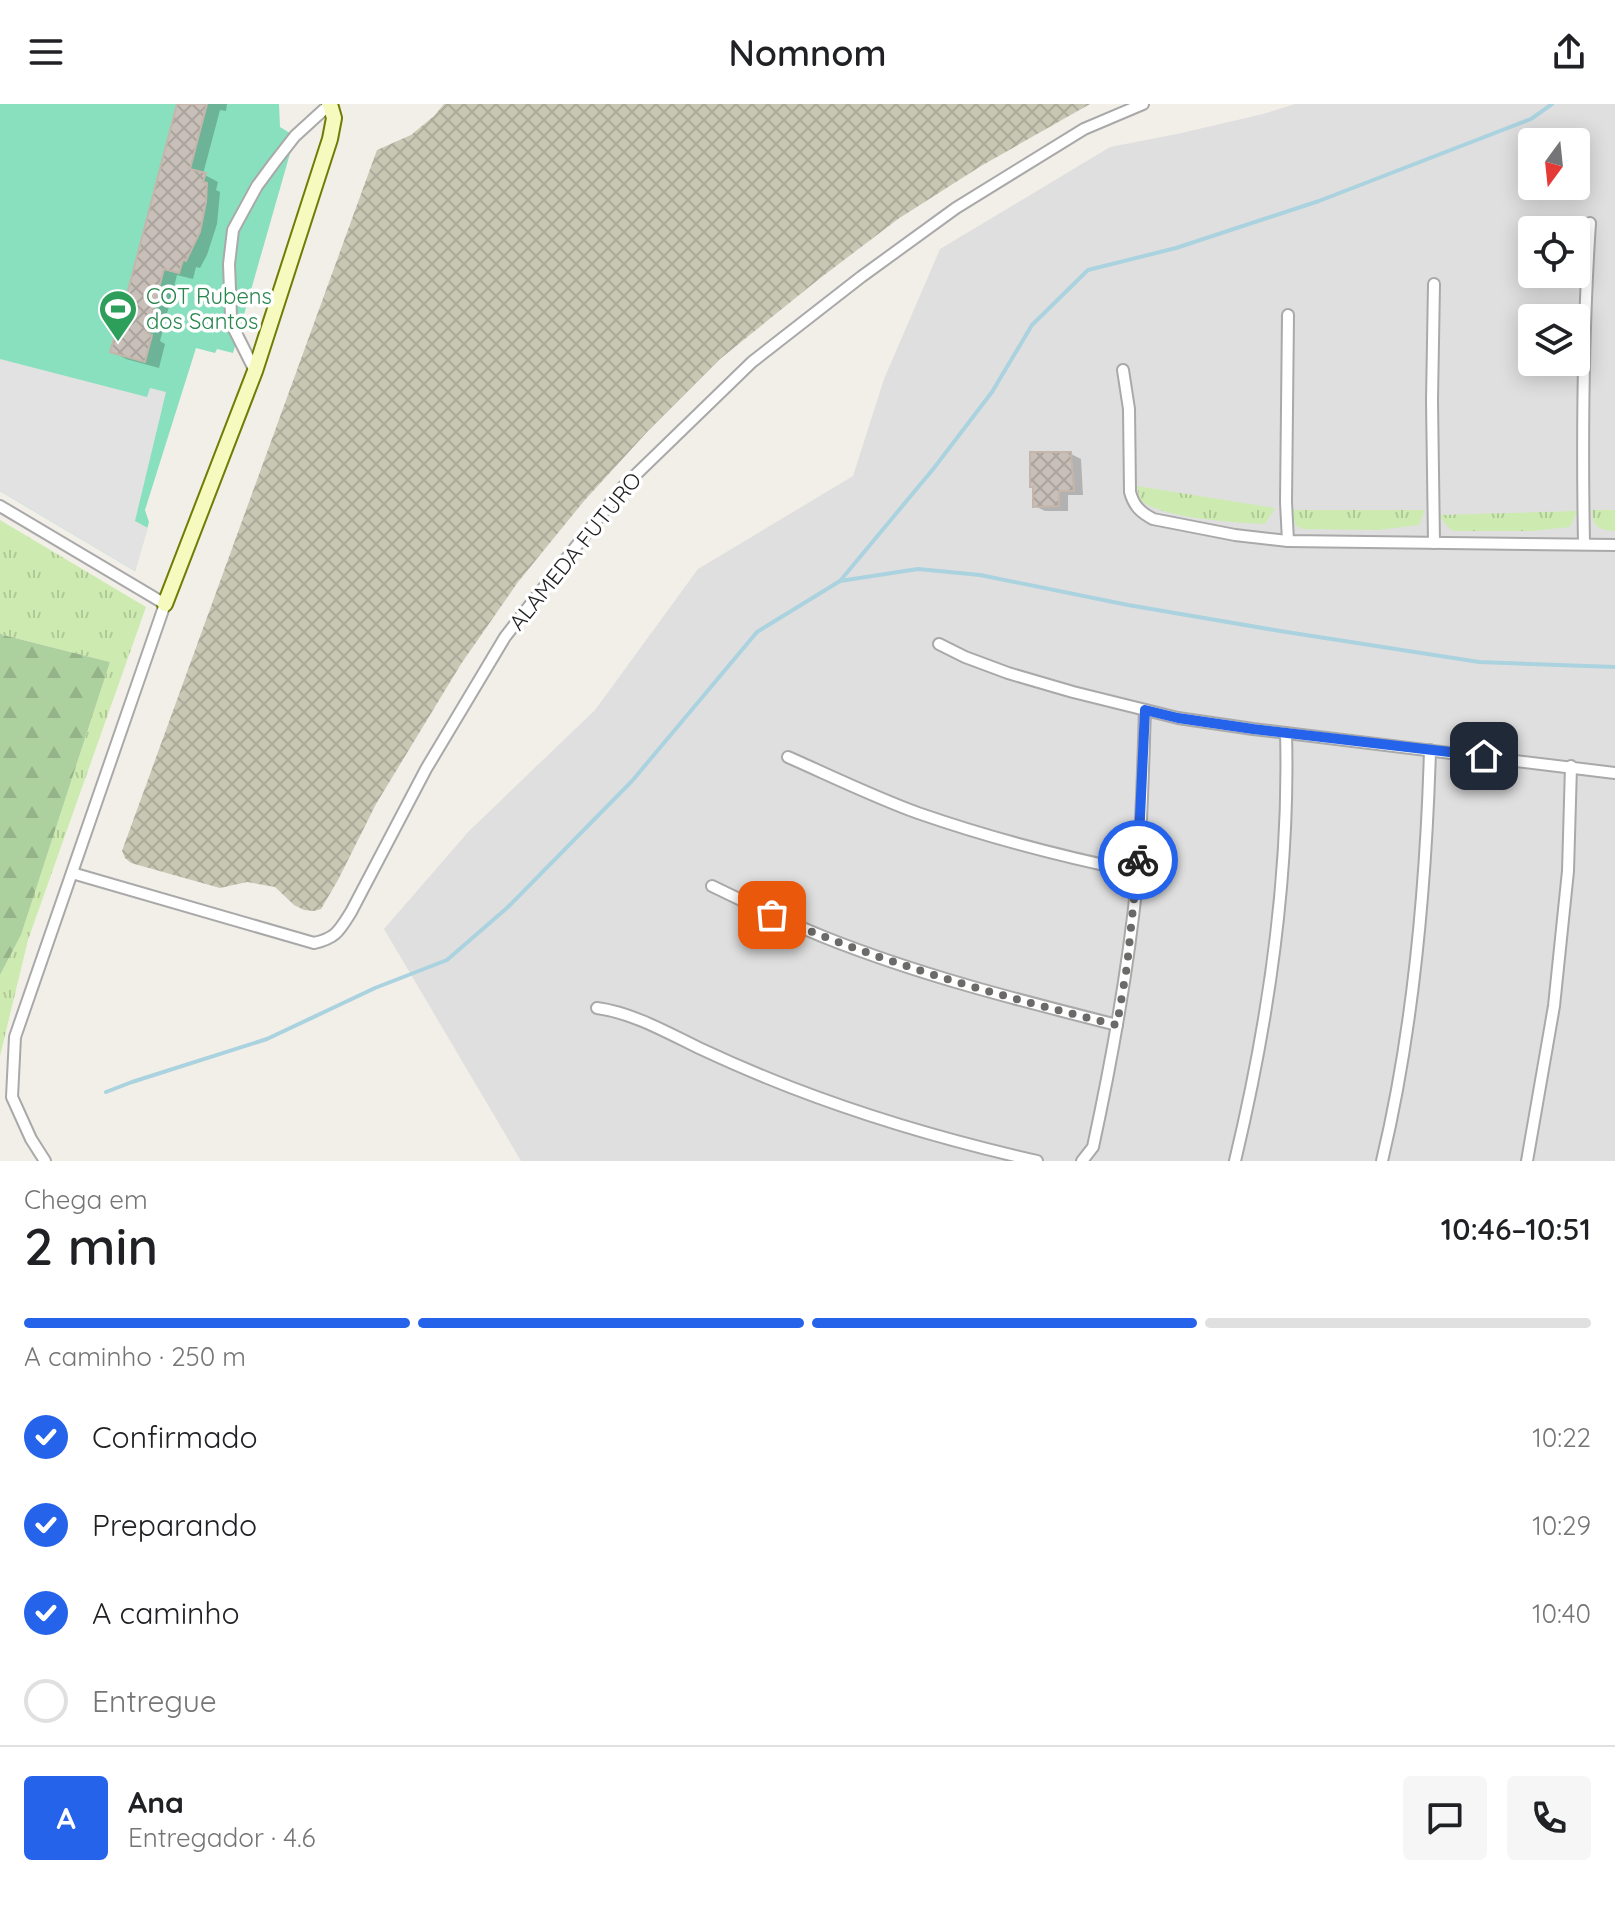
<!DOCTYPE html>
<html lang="pt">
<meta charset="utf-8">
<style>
:root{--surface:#fff;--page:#f6f6f6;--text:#202124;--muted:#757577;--line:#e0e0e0;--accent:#2563eb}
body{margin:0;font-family:Quicksand,sans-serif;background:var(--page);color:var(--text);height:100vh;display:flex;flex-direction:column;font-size:30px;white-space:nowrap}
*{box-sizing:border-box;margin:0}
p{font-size:26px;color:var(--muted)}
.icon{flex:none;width:44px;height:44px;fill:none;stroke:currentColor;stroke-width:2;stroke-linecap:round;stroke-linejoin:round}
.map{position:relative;height:1057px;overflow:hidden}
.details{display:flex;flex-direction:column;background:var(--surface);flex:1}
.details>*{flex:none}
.needle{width:52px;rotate:195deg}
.tools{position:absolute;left:1518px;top:24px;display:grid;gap:16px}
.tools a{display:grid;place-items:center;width:72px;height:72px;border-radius:8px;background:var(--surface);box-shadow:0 4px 20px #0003;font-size:40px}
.pin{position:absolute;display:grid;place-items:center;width:68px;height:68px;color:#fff;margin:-34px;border-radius:16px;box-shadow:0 4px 12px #0006}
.courier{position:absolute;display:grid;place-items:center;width:80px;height:80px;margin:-40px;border:6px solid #2563eb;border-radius:50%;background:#fff;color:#222;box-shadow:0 2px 10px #0007}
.head em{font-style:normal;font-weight:600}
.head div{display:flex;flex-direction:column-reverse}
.head{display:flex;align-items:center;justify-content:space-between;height:136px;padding:0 24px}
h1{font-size:52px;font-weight:600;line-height:60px}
.bar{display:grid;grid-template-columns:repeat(4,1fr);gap:12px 8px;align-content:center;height:96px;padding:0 24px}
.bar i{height:10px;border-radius:6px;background:var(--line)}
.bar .current{background:var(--accent)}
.bar p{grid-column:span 4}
.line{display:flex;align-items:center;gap:20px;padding:0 24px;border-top:2px solid var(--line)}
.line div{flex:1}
.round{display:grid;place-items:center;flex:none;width:84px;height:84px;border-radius:8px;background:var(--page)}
ol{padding:0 24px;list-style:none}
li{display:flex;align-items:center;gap:24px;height:88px}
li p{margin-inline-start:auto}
li .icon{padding:8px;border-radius:50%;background:var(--accent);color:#fff;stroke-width:4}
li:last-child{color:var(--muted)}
li i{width:44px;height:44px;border:4px solid var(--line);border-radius:50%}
header{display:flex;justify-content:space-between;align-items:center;height:104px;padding:0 24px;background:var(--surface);font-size:36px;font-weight:600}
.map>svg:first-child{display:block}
</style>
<header><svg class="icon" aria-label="menu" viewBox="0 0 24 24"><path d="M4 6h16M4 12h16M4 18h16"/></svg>Nomnom<svg class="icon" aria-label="share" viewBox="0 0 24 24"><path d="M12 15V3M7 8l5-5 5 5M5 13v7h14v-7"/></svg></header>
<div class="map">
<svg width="1615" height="1057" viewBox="0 0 1615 1057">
<defs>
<pattern id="construction-cross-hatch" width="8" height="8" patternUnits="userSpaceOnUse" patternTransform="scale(2)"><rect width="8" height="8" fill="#c7c7b4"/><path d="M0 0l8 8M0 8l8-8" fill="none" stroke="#abab9a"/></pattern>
<pattern id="grass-tufts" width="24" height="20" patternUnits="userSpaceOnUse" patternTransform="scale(2)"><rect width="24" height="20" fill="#cdebb0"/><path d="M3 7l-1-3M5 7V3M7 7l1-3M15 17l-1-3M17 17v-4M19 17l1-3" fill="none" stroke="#b0c997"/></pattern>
<pattern id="forest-firs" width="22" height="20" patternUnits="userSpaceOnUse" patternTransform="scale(2)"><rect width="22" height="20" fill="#add19e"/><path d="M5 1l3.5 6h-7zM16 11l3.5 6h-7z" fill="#95b388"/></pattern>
<pattern id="building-cross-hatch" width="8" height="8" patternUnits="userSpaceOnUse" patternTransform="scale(2)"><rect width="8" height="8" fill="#c7bfb8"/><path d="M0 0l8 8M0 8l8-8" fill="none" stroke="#aba49e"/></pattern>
</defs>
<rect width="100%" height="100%" fill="#f2efe9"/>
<path fill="#e0dfdf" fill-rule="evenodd" d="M1295,0H1615V1057H521L384,825L469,727L595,606L698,465L853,372L884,275L940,145L1110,43L1177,30L1263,10ZM1532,38H1576V82H1532ZM1532,126H1576V170H1532ZM1532,214H1576V258H1532Z"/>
<path fill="url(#construction-cross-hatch)" d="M444,0H1090L981,62L898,115L819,175L720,255L648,327L584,397L518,478L461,560L376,700L338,776L321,805L314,807L304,806L294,801L275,783L247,778L220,784L131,759L125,754L122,747L377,46L411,31L434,12Z"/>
<g fill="url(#grass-tufts)">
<path d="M1137,382L1275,404L1265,420C1236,419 1161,414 1140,396Z"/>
<path d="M1291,406H1425L1419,421L1379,426L1303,425L1296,422Z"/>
<path d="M1592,406H1615V427C1598,426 1593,423 1592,406Z"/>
<path d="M1577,407L1570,423L1532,427H1453L1447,422L1439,411Z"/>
<path d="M0,416L146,503L28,836L0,952V871L21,831L110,558L3,531L0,529Z"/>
</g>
<path fill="url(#forest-firs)" d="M0,529L3,531L110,558L21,831L0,871Z"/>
<path fill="#88e0be" d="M0,0H279L280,23L295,32L233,249L217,245L215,249L196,244L145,406L149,418L135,467L0,387Z"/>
<path fill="#e2e2e2" d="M0,255L147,293L150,284L166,288L135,417L148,424L135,467L0,387Z"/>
<g fill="#0003">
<path d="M179,0H227L226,7L220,6L203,70L218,78L216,86L220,88L217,120L207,151L200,164L196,163L193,175L177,171L160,237L165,240L159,264L126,255L112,247Z"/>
<path d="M1071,350L1081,355L1083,391H1068V407H1045L1035,402Z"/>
</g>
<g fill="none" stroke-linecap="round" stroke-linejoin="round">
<g stroke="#aad3df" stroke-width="4">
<path d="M840,477L934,364L992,288L1032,221L1088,166L1176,144L1319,97L1531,15L1552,0"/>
<path d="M106,988L132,978L267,935L375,884L447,856L508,803L632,677L757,528L840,477L918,465L980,471L1128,501L1280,527L1479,558L1615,563"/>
</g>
</g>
<g fill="url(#building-cross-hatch)" stroke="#c4b6ab" stroke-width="2">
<path d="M177,0H207L190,65L206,69L203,78L207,79L206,98L200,128L186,157L183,156L179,169L164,165L147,229L152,231L145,258L110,248L118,221H119Z"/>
<path d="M1030,348H1071L1074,387H1059V402L1033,403V383H1030Z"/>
</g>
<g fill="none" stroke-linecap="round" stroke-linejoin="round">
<defs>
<g id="street">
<path d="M1288,211L1286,398L1288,437"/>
<path d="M1123,266L1129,305L1130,388C1134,402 1140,408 1153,415L1235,431L1288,437L1615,441"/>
<path d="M255,267L234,225L231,213L229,160L233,126L257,82L274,59L295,32L330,0"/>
<path d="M0,402L165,500L15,933L12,993L31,1035L45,1057"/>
<path d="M1434,439L1432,296L1434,180"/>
<path d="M1584,439C1582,332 1583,225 1590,119"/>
<path d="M939,540L965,553L1008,569L1073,588L1178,614L1253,625L1615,669"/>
<path d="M788,653C831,672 874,693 918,709C990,734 1063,753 1137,768"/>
<path d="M72,769L314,839C336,834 339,827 351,808L426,665L505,533L622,384L752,258L861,173L956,104L1084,25L1143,0"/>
<path d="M712,782C749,800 786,818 824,833C919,871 1018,896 1117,921"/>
<path d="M597,904C633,909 666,928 699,944C729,958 759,971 790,983C870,1014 953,1038 1037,1057"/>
<path d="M1082,1057L1093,1043C1112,955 1128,867 1137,777C1142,721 1143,663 1145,606"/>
<path d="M1235,1057C1268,919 1290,771 1286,629"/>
<path d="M1382,1057C1414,923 1426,783 1430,646"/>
<path d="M1527,1057L1554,902L1568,767L1571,662"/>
</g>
<path id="secondary" d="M165,500L255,267L330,35L334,14L330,0"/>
</defs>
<use href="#street" stroke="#a9a9a9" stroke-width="14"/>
<use href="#secondary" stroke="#707d05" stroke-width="18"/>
<use href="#street" stroke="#fff" stroke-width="10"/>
<use href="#secondary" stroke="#f7fabf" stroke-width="14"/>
</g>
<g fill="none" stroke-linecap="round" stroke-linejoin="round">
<path stroke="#6b6a68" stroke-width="8" stroke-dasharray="0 14.4" d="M772,811C884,860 999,892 1117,921L1127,862L1138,756"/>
<path stroke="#2563eb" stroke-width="10" d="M1138,756L1145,606L1178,614L1253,625L1484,652"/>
</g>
<defs>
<symbol id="stadium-pin" viewBox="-11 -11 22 30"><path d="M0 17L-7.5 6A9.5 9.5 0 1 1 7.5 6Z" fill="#2e9e5b" stroke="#fff"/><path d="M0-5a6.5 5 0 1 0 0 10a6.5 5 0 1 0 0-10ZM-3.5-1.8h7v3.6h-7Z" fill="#fff"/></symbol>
</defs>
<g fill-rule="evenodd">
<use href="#stadium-pin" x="96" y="183" width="44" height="60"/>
</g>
<g text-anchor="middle" stroke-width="7" stroke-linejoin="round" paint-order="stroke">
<g font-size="22" fill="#27864d" stroke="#fff" text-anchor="start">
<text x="146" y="200">COT Rubens<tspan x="146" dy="25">dos Santos</tspan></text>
</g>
<g font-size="22" fill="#222" stroke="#fff">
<text transform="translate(575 447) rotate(-51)" y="8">ALAMEDA FUTURO</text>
</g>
</g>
</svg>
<div class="tools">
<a><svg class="needle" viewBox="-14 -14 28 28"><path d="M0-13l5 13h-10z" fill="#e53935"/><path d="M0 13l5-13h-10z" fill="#757577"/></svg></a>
<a><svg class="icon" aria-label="locate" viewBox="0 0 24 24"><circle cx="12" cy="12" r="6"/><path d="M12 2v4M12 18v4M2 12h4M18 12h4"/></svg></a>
<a><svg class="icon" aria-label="layers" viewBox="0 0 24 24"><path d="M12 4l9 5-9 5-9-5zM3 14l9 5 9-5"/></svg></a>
</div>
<div class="pin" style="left:772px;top:811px;background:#ea580c"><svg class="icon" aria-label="bag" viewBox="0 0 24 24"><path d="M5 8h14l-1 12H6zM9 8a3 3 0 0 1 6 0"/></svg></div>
<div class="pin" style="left:1484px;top:652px;background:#1f2937"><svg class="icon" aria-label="home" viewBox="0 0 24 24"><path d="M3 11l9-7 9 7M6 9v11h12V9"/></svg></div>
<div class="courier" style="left:1138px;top:756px"><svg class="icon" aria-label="bike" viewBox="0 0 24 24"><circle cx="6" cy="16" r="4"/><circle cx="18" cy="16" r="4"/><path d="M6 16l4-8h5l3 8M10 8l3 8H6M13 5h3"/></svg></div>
</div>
<section class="details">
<div class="head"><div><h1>2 min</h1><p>Chega em</p></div><em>10:46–10:51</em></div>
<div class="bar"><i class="current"></i><i class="current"></i><i class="current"></i><i></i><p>A caminho · 250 m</p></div>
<ol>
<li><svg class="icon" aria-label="check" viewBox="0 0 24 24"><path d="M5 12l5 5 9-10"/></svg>Confirmado<p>10:22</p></li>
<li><svg class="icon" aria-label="check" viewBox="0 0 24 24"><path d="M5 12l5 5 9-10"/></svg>Preparando<p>10:29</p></li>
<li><svg class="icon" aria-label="check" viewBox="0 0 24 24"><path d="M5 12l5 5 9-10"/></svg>A caminho<p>10:40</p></li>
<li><i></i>Entregue</li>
</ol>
<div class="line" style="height:144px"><b class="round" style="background:var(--accent);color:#fff">A</b><div><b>Ana</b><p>Entregador · 4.6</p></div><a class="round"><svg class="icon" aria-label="chat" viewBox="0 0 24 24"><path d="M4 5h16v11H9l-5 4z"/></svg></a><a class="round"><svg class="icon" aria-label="phone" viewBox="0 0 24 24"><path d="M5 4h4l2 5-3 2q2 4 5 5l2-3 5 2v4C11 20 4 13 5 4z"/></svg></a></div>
</section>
